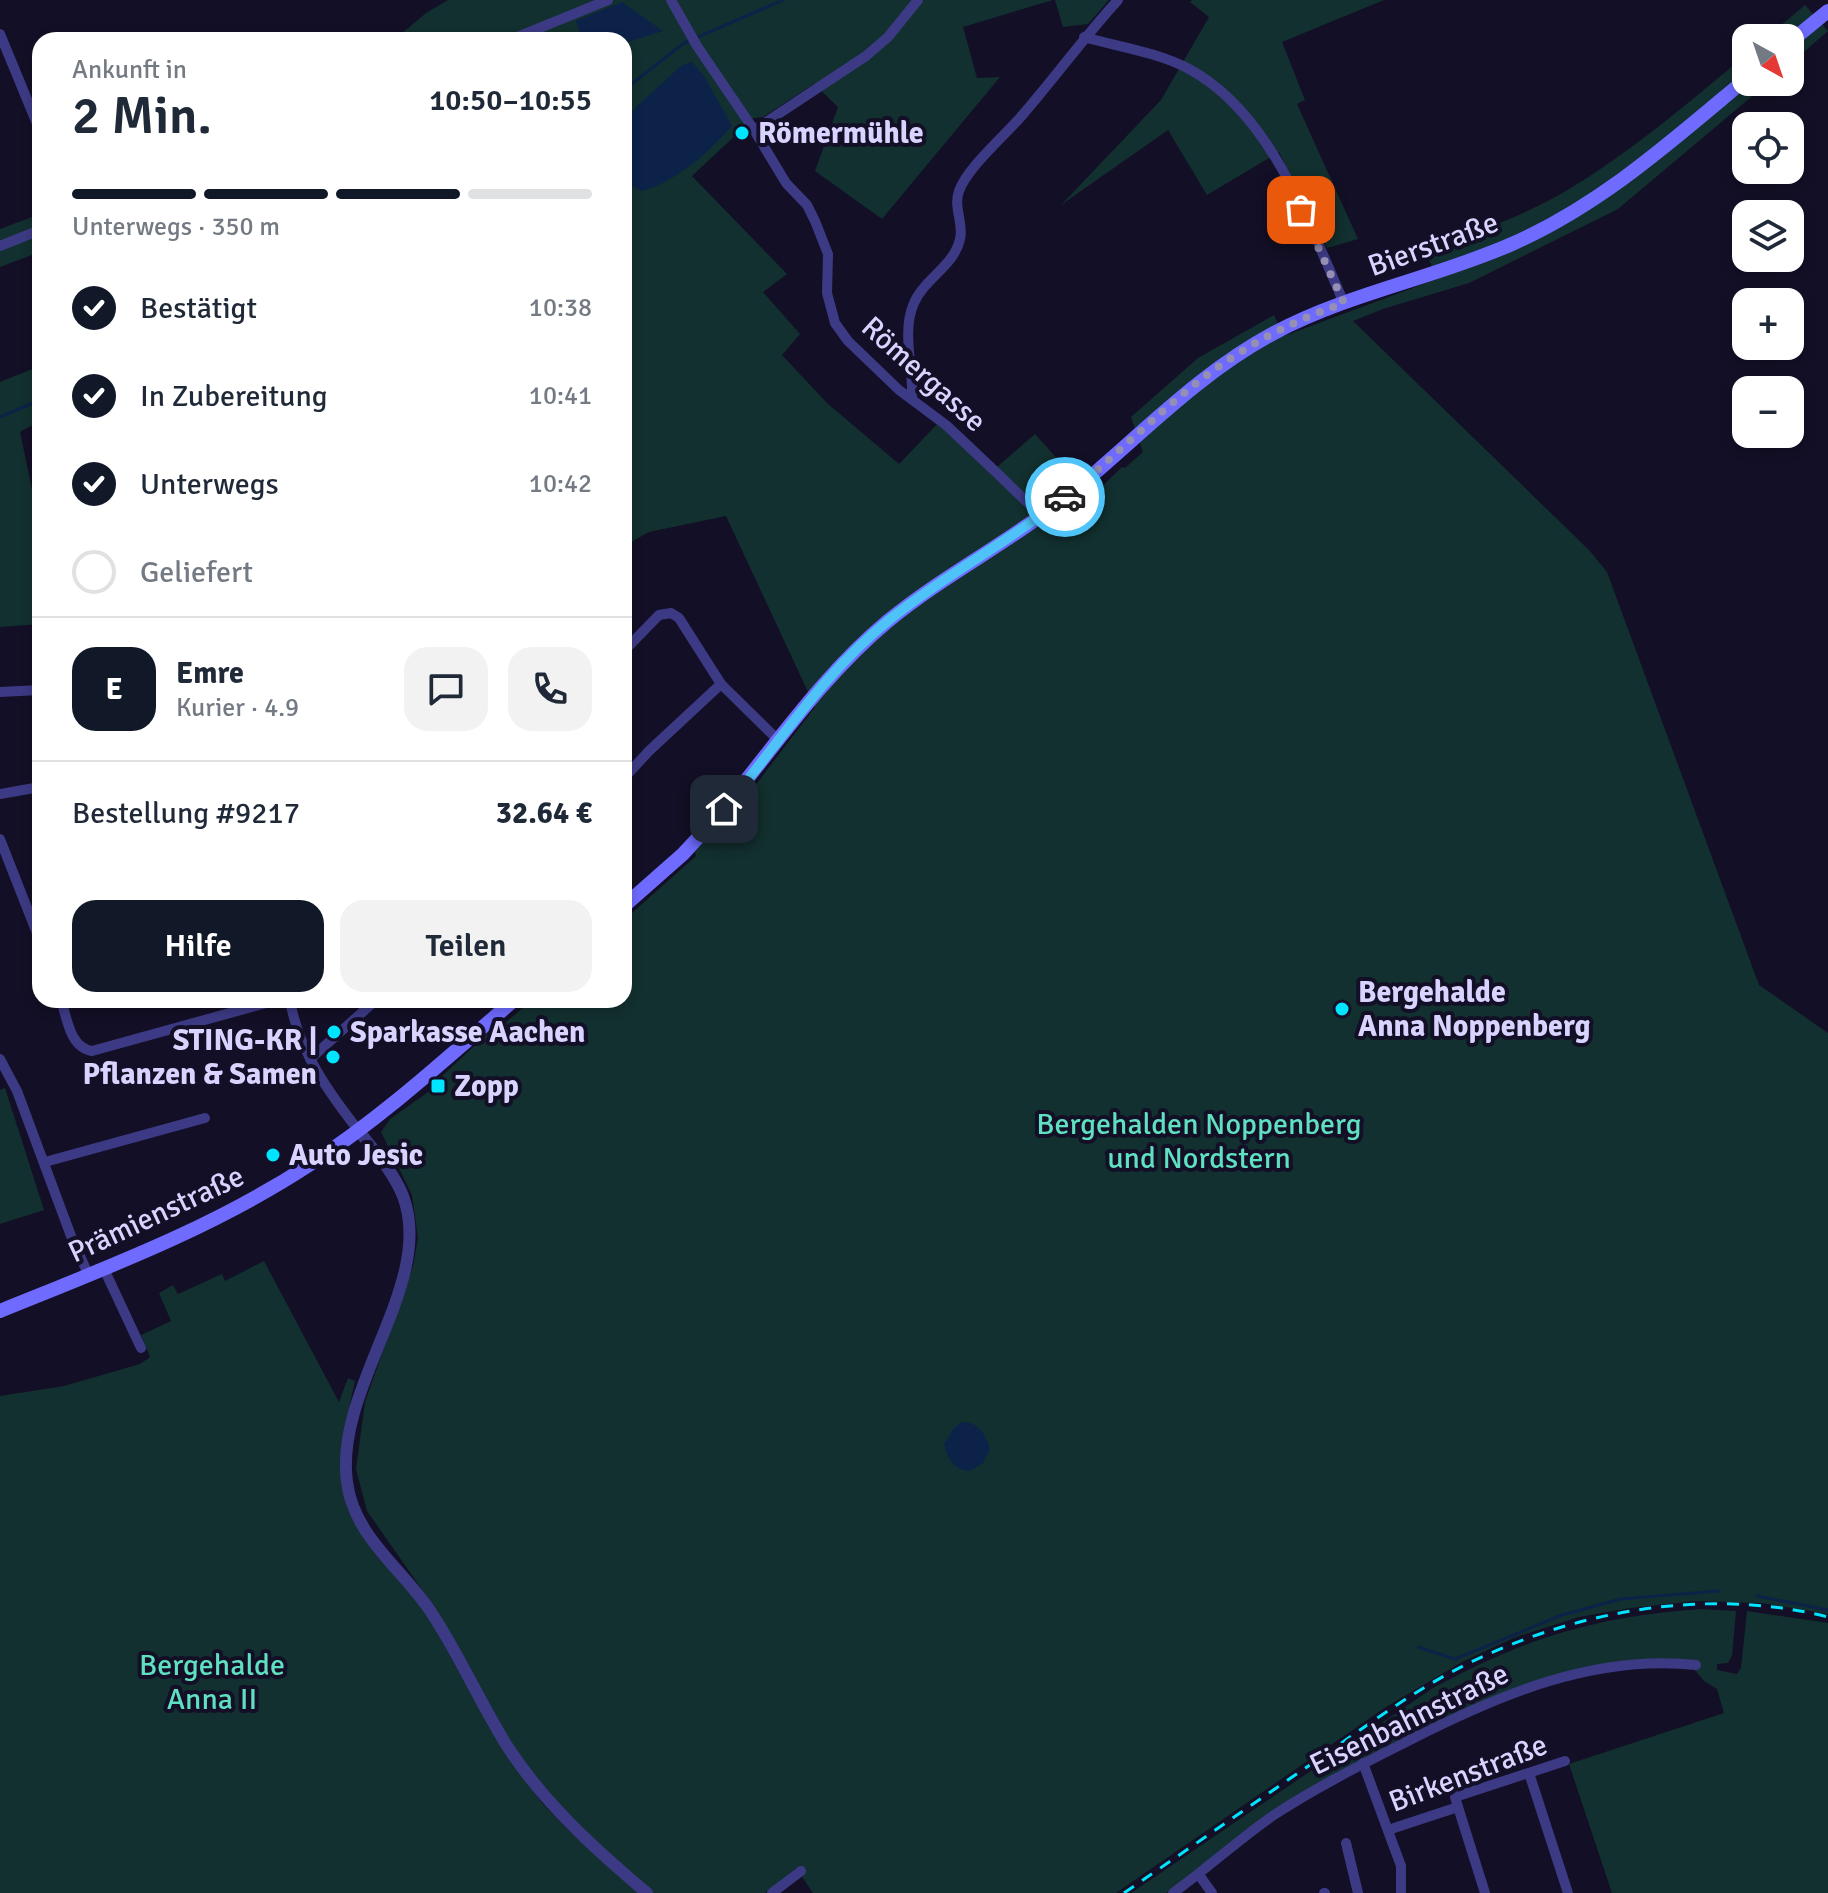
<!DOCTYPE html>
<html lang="de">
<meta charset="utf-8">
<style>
:root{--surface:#fff;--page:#f2f2f3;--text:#1f2937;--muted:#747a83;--line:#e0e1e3;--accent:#111827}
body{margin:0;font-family:Signika,sans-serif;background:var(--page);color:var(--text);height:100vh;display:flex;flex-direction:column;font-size:30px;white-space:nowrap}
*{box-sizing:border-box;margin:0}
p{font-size:26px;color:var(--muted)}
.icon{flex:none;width:44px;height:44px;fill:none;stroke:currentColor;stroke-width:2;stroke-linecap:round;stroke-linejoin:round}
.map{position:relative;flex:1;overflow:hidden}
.panel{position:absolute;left:32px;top:32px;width:600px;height:976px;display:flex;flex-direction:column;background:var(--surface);border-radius:24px;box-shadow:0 4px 12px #0003}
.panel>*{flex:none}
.needle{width:52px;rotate:140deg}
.tools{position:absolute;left:1732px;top:24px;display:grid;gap:16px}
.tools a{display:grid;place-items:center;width:72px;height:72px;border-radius:16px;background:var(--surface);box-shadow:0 4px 12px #0003;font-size:40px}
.pin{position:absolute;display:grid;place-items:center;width:68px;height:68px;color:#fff;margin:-34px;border-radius:16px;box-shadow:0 4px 12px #0006}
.courier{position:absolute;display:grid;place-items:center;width:80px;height:80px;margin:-40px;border:6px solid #4fc3f7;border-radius:50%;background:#fff;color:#222;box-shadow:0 2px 10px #0007}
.overview em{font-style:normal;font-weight:600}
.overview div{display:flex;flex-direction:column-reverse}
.overview{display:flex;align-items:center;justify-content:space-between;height:136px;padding:0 40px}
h1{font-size:52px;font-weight:600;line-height:60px}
.bar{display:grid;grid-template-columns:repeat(4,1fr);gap:12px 8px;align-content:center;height:96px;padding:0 40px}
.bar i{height:10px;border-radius:6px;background:var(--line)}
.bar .active{background:var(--accent)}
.bar p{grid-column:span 4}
.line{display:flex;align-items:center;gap:20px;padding:0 40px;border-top:2px solid var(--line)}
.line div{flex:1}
.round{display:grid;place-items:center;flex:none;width:84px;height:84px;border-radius:24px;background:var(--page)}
ol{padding:0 40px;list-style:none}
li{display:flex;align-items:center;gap:24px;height:88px}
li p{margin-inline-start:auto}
li .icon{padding:8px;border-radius:50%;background:var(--accent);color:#fff;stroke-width:4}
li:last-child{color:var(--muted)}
li i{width:44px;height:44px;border:4px solid var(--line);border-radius:50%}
.primary-button{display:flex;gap:16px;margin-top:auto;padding:16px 40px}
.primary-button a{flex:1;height:92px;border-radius:24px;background:var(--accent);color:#fff;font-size:32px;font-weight:600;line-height:92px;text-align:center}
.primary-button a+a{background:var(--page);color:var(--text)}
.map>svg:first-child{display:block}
</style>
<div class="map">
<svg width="1828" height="1893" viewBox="0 0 1828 1893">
<rect width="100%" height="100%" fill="#130f26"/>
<g fill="#12302f">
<path d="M448,0H1053L963,27L977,78L1000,77L882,219L815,171L838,107L814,84L763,117L754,118L692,176L787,274L763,292L800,334L782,355L827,403L899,464L943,418L997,467L1035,434L1070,473L1041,496L1057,530L1122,467L1125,468L1143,452L1131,417L1198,358L1274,315L1284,336L1437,279L1425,250C1473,233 1522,217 1566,191C1631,152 1688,103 1746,55V82H1769L1618,209L1469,283L1383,309L1353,321L1589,550L1607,572L1759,985L1828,1033V1614L1761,1603L1695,1601L1631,1608L1579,1617L1516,1637L1462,1662L1386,1707L1116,1893H813L796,1868L765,1893H652L548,1801L498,1723L437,1611L367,1511L356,1469L365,1402L413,1266L418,1238L412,1195L381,1132L390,1119L431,1090L440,1078L501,1021L504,1024L532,1000H624V920L696,856L695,852L757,783L815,707L726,516L649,532L624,546V182L643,191L635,108L624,129V43L663,30L577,21L582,40H394L426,13Z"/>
<path d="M1055,0H1109L1088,24L1063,27Z"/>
<path d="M1192,0H1384L1282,42L1305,100L1297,104L1358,239L1327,248L1279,152L1207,195L1168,130L1061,205L1161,100L1209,17L1190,2Z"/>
<path d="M1805,5L1828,31L1790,64V38H1766Z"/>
<path d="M40,214V252L0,267V229Z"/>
<path d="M40,366V421L20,432L40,527V624L0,627V382Z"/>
<path d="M5,1088L44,1210L0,1224V1090Z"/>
<path d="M264,1261L339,1402L348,1378L355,1381L345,1427L343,1485L427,1615L506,1755L543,1804L570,1832L639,1893H0V1396L64,1386L140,1364L150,1357L141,1335L171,1321L159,1293L173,1285L178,1294L222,1274L225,1281Z"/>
<path d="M1702,1609L1736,1611L1732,1656L1728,1663L1717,1664V1670L1737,1674L1741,1668L1747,1611L1828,1623V1893H1612L1569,1764L1724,1713L1717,1689L1704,1681L1692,1667L1618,1661L1449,1717L1339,1771L1298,1795L1166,1893H1131L1433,1688C1525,1638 1597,1616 1702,1609Z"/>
</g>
<g fill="#0c2248">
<path d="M622,2L663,31L624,43V40H582L576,21Z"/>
<path d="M692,62L704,76L732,126C707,154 679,179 643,191L624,182V129L635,108L682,65Z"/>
<path d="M962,1422C979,1422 986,1435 990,1450L983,1463L970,1471C953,1470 948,1459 944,1444L954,1428Z"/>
</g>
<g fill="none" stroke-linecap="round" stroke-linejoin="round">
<g stroke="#0c2248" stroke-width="3">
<path d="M624,90L684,43L783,0"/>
<path d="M0,417L40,400"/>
<path d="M1757,1596L1828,1610"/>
<path d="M1418,1647L1455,1659L1562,1615L1621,1599L1719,1591"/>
</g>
<g stroke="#3d3a85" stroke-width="10">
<path d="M671,0L697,46L754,130L786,183L807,205L815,221L828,254L827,293L835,323L848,341L899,390L946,425L998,474L1033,508L1039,518"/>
<path d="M0,34L40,131"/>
<path d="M1084,37C1119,47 1157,52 1189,69C1271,113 1308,222 1344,303"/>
<path d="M510,40L608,0"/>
<path d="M754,130L866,56L888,37L918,0"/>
<path d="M0,246L40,230"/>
<path d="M912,399C914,369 901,332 914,303C924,279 955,265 960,239C964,224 953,207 959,191C968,166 1008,133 1025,112C1057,75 1085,36 1118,0"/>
<path d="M624,651L659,615L671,613L679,618L721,684L779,741"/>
<path d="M0,692L40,690"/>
<path d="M624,778L649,751L721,684"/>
<path d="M0,794L40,787"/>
<path d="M0,839L40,941"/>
<path d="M61,1000C67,1018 70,1048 92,1051L277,1000"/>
<path d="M290,1000C298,1049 328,1092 359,1131"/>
<path d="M0,1059L17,1091L71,1236L89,1276"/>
<path d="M310,1059L376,1000"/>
<path d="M45,1162L205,1118"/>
<path d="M104,1269L141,1348"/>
<path d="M1363,1763L1401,1866V1893"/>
<path d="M1529,1773L1568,1893"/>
<path d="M1458,1807L1485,1893"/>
<path d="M1388,1830L1458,1807L1455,1797L1565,1761"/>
<path d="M1346,1843L1358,1893"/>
<path d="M1199,1875L1212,1893"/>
<path d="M772,1893L801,1871"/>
<path d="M1173,1893C1208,1868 1239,1839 1274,1815C1318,1786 1365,1763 1412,1739C1501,1694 1595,1654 1696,1665"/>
<path d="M1324,1893H1325"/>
</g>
<path stroke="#3d3a85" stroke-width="12" d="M359,1131C374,1151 393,1171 403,1196C436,1283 334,1387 347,1482C354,1537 402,1568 431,1612C460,1656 481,1705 509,1749C546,1805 596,1850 647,1893"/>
<g stroke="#6f6bff" stroke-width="14">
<path d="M1790,42L1828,11"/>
<path d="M624,906L683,854L708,827C767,758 818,679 888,621C945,574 1012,541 1070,494C1137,439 1197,374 1274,333C1349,293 1435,278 1512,244C1601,205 1673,140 1746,79"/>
<path d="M0,1311C106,1268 213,1228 309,1165C383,1117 448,1057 514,1000"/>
</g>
<path stroke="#00e5ff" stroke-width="3" stroke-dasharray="12 10" stroke-linecap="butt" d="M1124,1893C1184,1852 1244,1810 1304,1769C1357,1733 1410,1692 1467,1664C1577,1610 1709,1587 1828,1617"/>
</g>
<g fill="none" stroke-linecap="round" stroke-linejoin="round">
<path stroke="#948fb3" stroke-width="8" stroke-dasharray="0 14.4" d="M1065,497C1124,450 1175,393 1239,353C1272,332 1307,316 1344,303L1301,210"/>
<path stroke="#4fc3f7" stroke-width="10" d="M724,809C778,745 823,673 889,620C944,575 1009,542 1065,497"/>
</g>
<g fill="#00e5ff" stroke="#130f26" stroke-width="3">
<circle cx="742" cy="133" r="8"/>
<circle cx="1342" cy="1009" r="8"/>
<circle cx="334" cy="1032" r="8"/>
<circle cx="333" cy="1057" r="8"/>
<rect x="430" y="1078" width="16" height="16" rx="4"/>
<circle cx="273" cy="1155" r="8"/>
</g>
<g text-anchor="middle" stroke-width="8" stroke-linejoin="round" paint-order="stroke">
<g font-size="30" font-weight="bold" fill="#d9d4ff" stroke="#130f26" text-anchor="start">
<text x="758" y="143">Römermühle</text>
<text x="1358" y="1002">Bergehalde<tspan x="1358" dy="34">Anna Noppenberg</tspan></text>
<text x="350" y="1042">Sparkasse Aachen</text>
<text x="317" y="1050" text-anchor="end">STING-KR |<tspan x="317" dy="34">Pflanzen &amp; Samen</tspan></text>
<text x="454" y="1096">Zopp</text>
<text x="289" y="1165">Auto Jesic</text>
</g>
<g font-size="30" fill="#d9d4ff" stroke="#130f26">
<text transform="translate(1433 244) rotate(-20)" y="10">Bierstraße</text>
<text transform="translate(924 374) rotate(42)" y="10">Römergasse</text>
<text transform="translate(156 1214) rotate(-25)" y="10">Prämienstraße</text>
<text transform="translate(1409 1719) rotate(-26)" y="10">Eisenbahnstraße</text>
<text transform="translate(1468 1773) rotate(-21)" y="10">Birkenstraße</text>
</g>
<g font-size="30" fill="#5fe0c0" stroke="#130f26">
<text x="1199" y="1134">Bergehalden Noppenberg<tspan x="1199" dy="34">und Nordstern</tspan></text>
<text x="212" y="1675">Bergehalde<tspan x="212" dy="34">Anna II</tspan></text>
</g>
</g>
</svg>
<div class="tools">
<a><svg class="needle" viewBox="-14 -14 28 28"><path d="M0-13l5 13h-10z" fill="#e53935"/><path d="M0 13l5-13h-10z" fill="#747a83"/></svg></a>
<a><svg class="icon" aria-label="locate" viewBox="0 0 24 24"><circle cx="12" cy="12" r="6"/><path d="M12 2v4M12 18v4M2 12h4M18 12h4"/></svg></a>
<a><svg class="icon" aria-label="layers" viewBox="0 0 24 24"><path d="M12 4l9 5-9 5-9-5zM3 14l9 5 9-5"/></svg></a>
<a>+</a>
<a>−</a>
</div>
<div class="pin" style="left:1301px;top:210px;background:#ea580c"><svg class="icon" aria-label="bag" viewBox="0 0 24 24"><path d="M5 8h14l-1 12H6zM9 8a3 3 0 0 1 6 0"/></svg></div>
<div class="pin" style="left:724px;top:809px;background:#1f2937"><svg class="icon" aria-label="home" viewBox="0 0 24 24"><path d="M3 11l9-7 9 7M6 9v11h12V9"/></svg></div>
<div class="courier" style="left:1065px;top:497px"><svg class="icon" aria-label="car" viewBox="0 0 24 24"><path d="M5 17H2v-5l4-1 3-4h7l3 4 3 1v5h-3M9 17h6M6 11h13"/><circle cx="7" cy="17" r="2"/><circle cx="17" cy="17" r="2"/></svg></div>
<section class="panel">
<div class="overview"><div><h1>2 Min.</h1><p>Ankunft in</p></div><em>10:50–10:55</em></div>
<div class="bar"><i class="active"></i><i class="active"></i><i class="active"></i><i></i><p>Unterwegs · 350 m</p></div>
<ol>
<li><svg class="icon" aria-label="check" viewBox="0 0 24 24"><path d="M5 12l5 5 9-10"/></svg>Bestätigt<p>10:38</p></li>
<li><svg class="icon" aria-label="check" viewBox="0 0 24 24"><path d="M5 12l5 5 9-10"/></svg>In Zubereitung<p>10:41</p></li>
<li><svg class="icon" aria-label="check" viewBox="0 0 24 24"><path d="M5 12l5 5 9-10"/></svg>Unterwegs<p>10:42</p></li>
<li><i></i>Geliefert</li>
</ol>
<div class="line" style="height:144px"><b class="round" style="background:var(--accent);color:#fff">E</b><div><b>Emre</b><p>Kurier · 4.9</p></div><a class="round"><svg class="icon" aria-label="chat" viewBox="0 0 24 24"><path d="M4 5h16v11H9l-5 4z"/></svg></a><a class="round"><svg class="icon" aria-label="phone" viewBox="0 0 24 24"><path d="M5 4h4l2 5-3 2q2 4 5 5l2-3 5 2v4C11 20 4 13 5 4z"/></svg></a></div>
<div class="line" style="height:104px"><div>Bestellung #9217</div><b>32.64 €</b></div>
<div class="primary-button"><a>Hilfe</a><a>Teilen</a></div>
</section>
</div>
